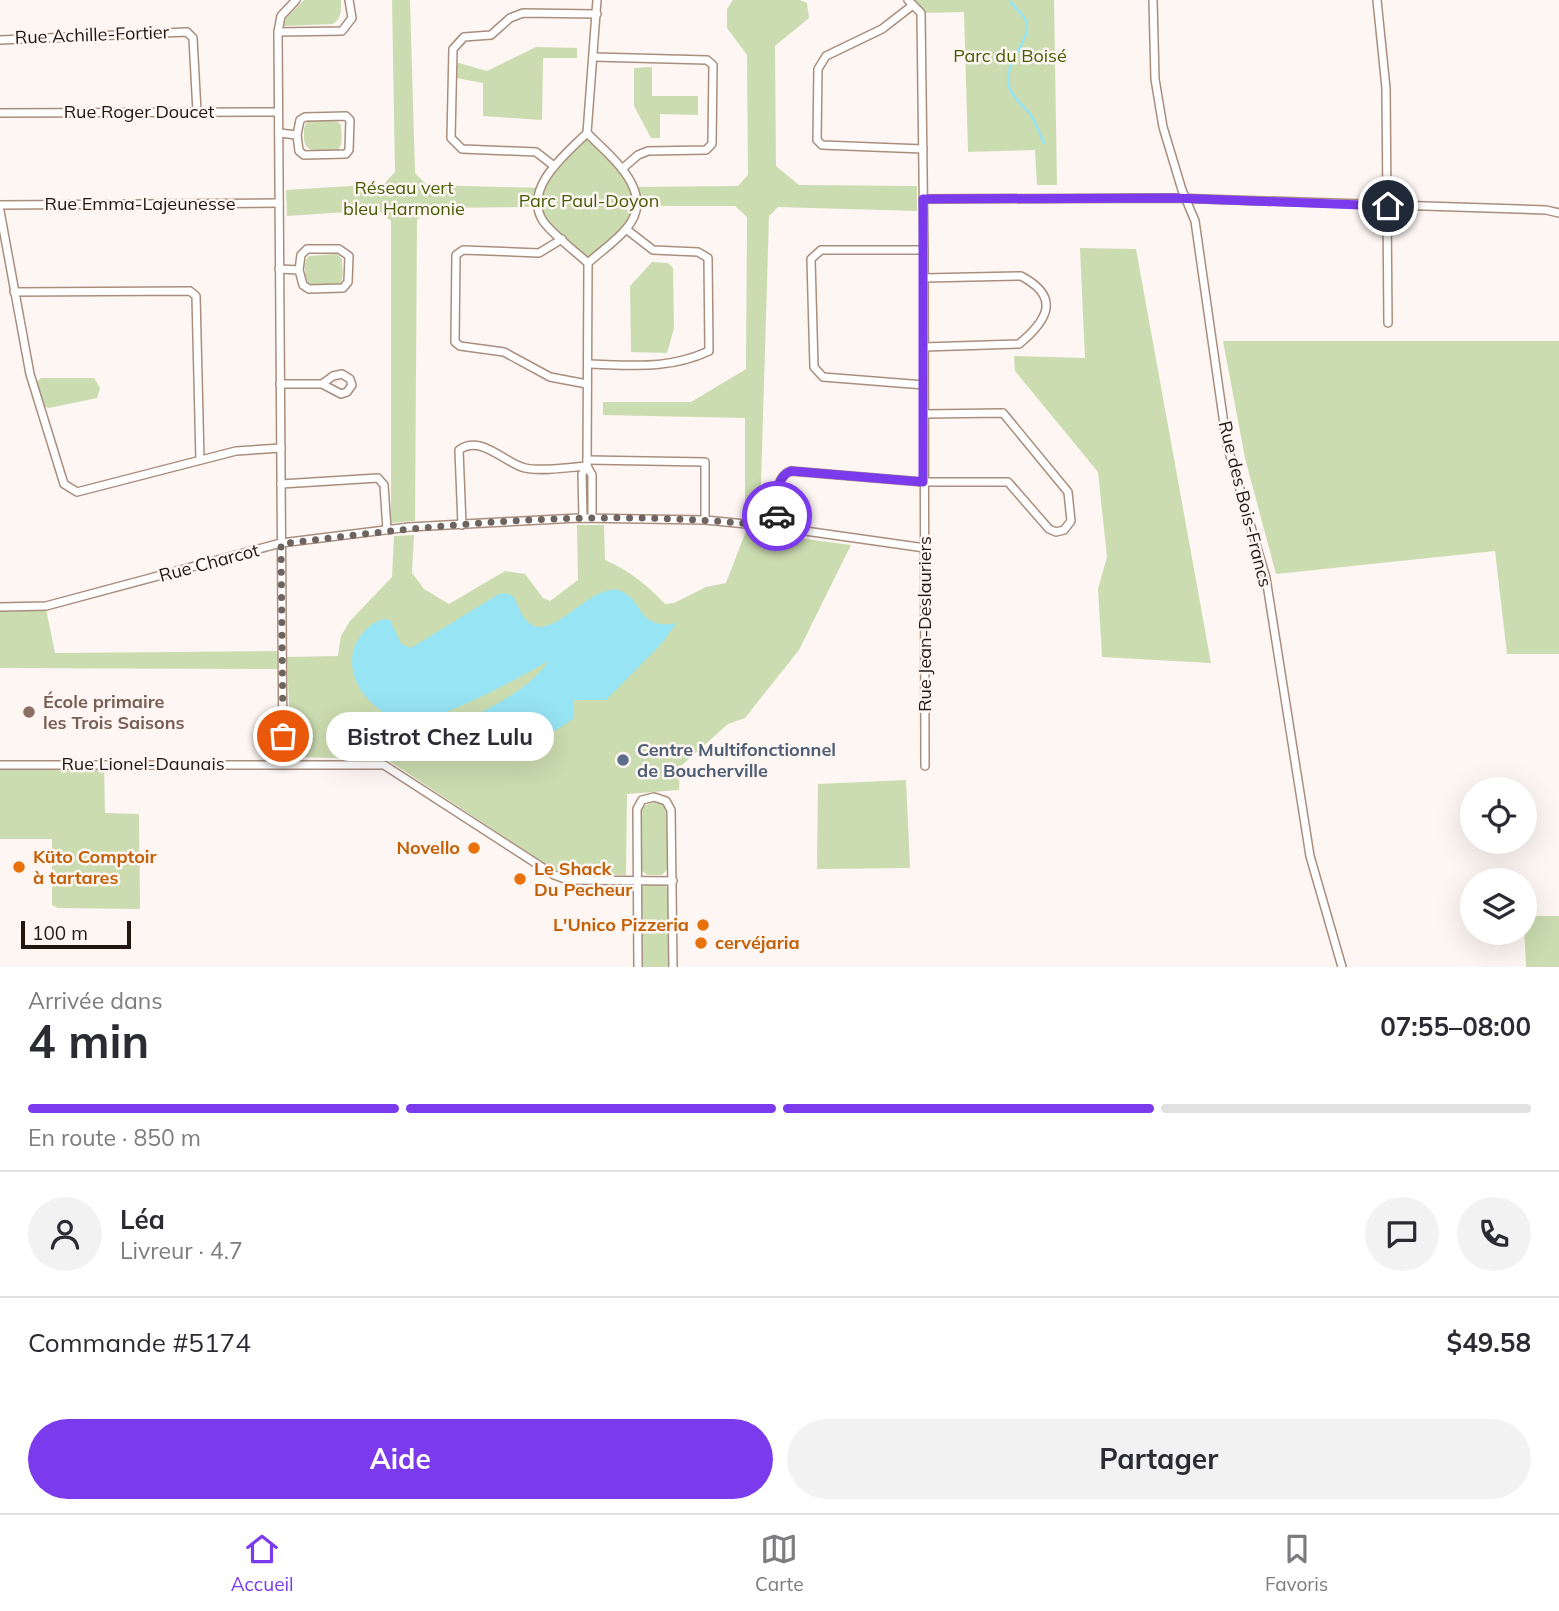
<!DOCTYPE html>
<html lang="fr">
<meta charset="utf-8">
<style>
:root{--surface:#fff;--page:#f2f2f3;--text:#2b2b33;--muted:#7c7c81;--line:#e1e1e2;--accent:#7c3aed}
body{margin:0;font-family:Mulish,sans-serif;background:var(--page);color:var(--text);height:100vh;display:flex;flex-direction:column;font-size:26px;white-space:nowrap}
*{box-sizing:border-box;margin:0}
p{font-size:23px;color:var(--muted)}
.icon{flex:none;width:38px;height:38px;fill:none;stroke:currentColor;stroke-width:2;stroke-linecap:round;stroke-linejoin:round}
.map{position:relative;height:967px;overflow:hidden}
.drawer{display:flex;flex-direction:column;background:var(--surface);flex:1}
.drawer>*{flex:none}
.tools{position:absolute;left:1460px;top:777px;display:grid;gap:14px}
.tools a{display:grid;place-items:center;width:77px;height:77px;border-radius:50%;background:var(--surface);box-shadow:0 7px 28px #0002;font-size:35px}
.scale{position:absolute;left:21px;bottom:18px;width:110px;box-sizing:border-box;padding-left:7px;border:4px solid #211610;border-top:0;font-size:19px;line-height:24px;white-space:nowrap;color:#211610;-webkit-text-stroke:5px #fdf6f3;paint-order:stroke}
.pin{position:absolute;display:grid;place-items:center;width:60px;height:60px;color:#fff;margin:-30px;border:4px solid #fff;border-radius:50%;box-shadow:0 2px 7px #0007}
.courier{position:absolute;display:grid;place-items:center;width:70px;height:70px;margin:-35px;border:5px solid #7c3aed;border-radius:50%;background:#fff;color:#222;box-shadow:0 2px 9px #0007}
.bubble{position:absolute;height:49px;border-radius:24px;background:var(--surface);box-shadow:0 7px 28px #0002;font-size:23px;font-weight:700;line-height:49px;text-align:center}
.headline em{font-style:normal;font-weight:700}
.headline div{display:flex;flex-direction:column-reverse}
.headline{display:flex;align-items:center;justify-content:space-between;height:119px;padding:0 28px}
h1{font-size:46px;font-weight:700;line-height:52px}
.bar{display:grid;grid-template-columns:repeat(4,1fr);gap:10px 7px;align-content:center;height:84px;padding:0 28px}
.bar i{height:9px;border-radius:5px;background:var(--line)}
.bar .current{background:var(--accent)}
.bar p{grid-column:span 4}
.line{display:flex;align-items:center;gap:18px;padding:0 28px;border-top:2px solid var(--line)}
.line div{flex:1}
.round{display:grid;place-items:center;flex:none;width:74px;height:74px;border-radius:37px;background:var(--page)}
.cta{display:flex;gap:14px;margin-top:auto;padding:14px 28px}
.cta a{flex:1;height:80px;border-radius:42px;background:var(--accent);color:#fff;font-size:28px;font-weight:700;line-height:80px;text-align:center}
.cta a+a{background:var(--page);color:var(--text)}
.menu{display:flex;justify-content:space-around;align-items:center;height:98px;border-top:2px solid var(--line);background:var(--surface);font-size:19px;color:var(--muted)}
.menu a{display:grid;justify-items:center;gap:4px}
.menu .current{color:var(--accent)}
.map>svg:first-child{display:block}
</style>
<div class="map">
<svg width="1559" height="967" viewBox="0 0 1559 967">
<rect width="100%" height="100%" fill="#fdf6f3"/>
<g fill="#cbdcb0">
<path d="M304,0H341C341,9 342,18 333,24L284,26L286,18Z"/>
<path d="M392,0H410L415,173L427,185L542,188L545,180L587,133L634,187L738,186L748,175L747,55L727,28V9L733,0H800L807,3L809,18L775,46L776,166L799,185L917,186V211L778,207L769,216L760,516L745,515V418L603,415V402H691L746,369L747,217L735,206H637L633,218L588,263L543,221L538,207L429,208L417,220L415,521L391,523V221L378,210L287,216L286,190L384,184L395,172Z"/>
<path d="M908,0H1054L1057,185H1037L1035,150L968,152L964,12L921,13Z"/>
<path d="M536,47L577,48V58H543L542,120L483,116V83L456,78L455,62L487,71Z"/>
<path d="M652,67V96H698V115L660,114V138H651L634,106V68Z"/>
<path d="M335,119L341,125C341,134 344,145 337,151C324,151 304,155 304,138C304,130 303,127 308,121Z"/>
<path d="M1080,248L1136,249L1211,663L1102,657L1098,589L1107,557L1098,472L1015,371L1014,356L1085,358Z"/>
<path d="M337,254L342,259C342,269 345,280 338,286C325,285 305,290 305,273C305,265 304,262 309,256Z"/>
<path d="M652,262L668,263L673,268L674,328L667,353L631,352L630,286Z"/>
<path d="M1223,341H1559V654H1507L1495,551L1276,574L1245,458Z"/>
<path d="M41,378H94L100,388L97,398L49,408L43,406L36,382Z"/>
<path d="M577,525H604L605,560C630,571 646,584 665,604L674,603L706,587L726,583L746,531L851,545L799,650L745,718L728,724L680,767L679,790L627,794L626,875L570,874L555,870L386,759L291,757L287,657L338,656L341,636L350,621L392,577L394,536L414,535L412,573L424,589L449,604L505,571L525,574L543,598L550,601L578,580Z"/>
<path d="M46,609L55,653L277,651V669L0,668V611Z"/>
<path d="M0,765H104L105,813L139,814L140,909L58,908L52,905V839H0Z"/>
<path d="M906,780L910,868L817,869L818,784Z"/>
<path d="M653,802L662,804L668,811L669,867L662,875H647L641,870L639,814L644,806Z"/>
<path d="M661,883L666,886L668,892L669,967H641L640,888L646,884Z"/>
<path d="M1534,916H1559V967H1526L1524,924Z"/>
</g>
<path fill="#96e4f4" d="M615,589C646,597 634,631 677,623L661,644L606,700H573V719C540,742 485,769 445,755C436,752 430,746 423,739C457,725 531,693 548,661C521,677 440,721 411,722C404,722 397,719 391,716C356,700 335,654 370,626C377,621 382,618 390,620L401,644L411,648L497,595L505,593L513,596C518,604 520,614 526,620C530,624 535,628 541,627C565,624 587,592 615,589Z"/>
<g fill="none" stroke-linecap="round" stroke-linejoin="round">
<path stroke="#96e4f4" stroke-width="2.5" d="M1010,2C1015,7 1021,13 1025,19C1035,39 1002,61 1009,87C1013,98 1022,104 1029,113C1036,121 1039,133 1044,143"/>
<defs>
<g id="minor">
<path d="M908,0L921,13L924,250L925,766"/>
<path d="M1153,0L1155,79L1163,127L1182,190L1195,221L1227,445L1266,578L1310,856L1342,967"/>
<path d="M1377,0L1386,88L1388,323"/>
<path d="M913,5L882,29L826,56L818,69L817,140L822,145L923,149"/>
<path d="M278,32L342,31L352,18L349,0"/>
<path d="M0,40L187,32L193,38L197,112"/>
<path d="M594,57L707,60L713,65L712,144L706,150L648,151L638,155L622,169"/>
<path d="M0,113L278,112"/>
<path d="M279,133L297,135L299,151L304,155L346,154L349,150L350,120L346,116L305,117L300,120L297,135"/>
<path d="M587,133C611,157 658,193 626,229C615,242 600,252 588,263"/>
<path d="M554,166L536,152L462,149L451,138L453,49L464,37L491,35L510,18L523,13L597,14"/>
<path d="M923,199L1173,198L1546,210L1559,213"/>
<path d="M0,205L279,203"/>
<path d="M0,211L30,374L64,484L77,492L236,451L281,448"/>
<path d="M562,239L539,253L463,250L456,255L455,342L460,346L504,352L550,377L587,384"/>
<path d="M279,269L299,270L301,255L307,249H339L349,256L348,282L343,288L309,289L303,285L299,270"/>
<path d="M14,292L190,291L196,296L200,460"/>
<path d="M924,347L1019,344C1048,320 1061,297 1021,276L924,278"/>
<path d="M588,364C632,365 668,370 709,351L708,258L698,252L653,250L626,229"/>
<path d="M280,384H322L341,394L347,392L352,385L350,379L342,374L333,376L322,384"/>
<path d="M924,385L823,377L814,367L811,259L821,250H924"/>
<path d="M587,460L705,462V520"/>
<path d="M281,484L378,478L384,485L387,530"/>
<path d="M583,518L582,474L587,466"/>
<path d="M592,518V475L587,466L588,263C576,252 551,233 543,221C522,188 567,153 587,133L597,0"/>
<path d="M462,525L459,450C481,434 504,463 525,468C541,472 570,467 587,466"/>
<path d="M777,527C777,510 772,477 791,471L923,482H1008L1049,529L1056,532L1064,530L1071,521L1068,492L1003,413L924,414"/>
<path d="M0,607L46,606L281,543L409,527L578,518L705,520L777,527L925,548"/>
<path d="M283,764L278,32L281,16L296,0"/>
<path d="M0,765H384L554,875L568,880L673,881"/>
<path d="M638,967L637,809L642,800L654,797L666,801L671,810L673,967"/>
</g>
</defs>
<use href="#minor" stroke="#aa8e7d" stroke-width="10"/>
<use href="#minor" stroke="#fff" stroke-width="7"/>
</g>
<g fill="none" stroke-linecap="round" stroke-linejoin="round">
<path stroke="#6e645f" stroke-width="7" stroke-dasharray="0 12.6" d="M283,736L281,544C445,523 612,507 777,527V516"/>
<path stroke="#7c3aed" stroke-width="9" d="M777,516C778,500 774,477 791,471L923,482V199L1173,198L1388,206"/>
</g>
<circle fill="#8d6e63" stroke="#fdf6f3" stroke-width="2.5" cx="29" cy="712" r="7"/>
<circle fill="#5c6f8a" stroke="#fdf6f3" stroke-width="2.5" cx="623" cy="760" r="7"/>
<g fill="#e8710a" stroke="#fdf6f3" stroke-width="2.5">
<circle cx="474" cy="848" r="7"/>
<circle cx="19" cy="867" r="7"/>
<circle cx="520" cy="879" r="7"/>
<circle cx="703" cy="925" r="7"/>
<circle cx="701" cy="943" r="7"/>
</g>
<g text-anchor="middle" stroke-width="5" stroke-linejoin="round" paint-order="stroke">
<g font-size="18" fill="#211610" stroke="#fdf6f3">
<text transform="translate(92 35) rotate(-2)" y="6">Rue Achille-Fortier</text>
<text x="139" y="118">Rue Roger Doucet</text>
<text x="140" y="210">Rue Emma-Lajeunesse</text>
<text transform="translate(1245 504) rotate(76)" y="6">Rue des Bois-Francs</text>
<text transform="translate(209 563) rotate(-15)" y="6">Rue Charcot</text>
<text transform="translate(925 624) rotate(-90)" y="6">Rue Jean-Deslauriers</text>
<text x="143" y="770">Rue Lionel-Daunais</text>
</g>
<g font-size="18" fill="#465d04" stroke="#fdf6f3">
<text x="1010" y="62">Parc du Boisé</text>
<text x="404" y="194">Réseau vert<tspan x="404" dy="21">bleu Harmonie</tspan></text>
<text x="589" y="207">Parc Paul-Doyon</text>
</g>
<g font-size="18" font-weight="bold" fill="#785e54" stroke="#fdf6f3" text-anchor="start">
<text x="43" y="708">École primaire<tspan x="43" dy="21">les Trois Saisons</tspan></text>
</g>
<g font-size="18" font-weight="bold" fill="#4e5e75" stroke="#fdf6f3" text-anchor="start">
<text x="637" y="756">Centre Multifonctionnel<tspan x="637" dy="21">de Boucherville</tspan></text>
</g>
<g font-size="18" font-weight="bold" fill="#c56008" stroke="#fdf6f3" text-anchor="start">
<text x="460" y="854" text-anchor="end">Novello</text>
<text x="33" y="863">Küto Comptoir<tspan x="33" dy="21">à tartares</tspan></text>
<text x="534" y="875">Le Shack<tspan x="534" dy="21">Du Pecheur</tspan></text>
<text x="689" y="931" text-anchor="end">L'Unico Pizzeria</text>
<text x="715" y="949">cervéjaria</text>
</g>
</g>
</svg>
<div class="tools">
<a><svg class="icon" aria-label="locate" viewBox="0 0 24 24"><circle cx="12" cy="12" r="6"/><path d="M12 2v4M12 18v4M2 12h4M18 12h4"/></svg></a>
<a><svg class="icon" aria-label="layers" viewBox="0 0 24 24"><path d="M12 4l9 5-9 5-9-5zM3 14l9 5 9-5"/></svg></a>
</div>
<div class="scale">100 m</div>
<div class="pin" style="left:283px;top:736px;background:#ea580c"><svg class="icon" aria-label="bag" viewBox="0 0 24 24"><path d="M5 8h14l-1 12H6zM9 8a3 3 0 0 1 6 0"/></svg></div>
<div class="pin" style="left:1388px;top:206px;background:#1f2937"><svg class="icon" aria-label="home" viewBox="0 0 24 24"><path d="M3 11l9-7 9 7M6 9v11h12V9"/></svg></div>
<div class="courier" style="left:777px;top:516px"><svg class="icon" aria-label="car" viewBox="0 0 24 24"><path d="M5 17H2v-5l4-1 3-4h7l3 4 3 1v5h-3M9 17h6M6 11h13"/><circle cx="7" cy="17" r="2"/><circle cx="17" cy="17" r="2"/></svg></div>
<div class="bubble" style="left:326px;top:712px;width:228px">Bistrot Chez Lulu</div>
</div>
<section class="drawer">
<div class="headline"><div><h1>4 min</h1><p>Arrivée dans</p></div><em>07:55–08:00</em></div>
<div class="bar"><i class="current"></i><i class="current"></i><i class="current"></i><i></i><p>En route · 850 m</p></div>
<div class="line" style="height:126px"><a class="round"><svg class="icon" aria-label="person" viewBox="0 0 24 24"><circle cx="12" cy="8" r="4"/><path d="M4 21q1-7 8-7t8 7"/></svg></a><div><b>Léa</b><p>Livreur · 4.7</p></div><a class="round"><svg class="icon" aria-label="chat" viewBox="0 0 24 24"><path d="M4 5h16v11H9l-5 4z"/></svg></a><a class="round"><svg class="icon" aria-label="phone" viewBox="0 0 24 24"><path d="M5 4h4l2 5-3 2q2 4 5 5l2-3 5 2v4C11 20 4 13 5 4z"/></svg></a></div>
<div class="line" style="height:91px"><div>Commande #5174</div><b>$49.58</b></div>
<div class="cta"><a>Aide</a><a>Partager</a></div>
</section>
<nav class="menu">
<a class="current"><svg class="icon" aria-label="home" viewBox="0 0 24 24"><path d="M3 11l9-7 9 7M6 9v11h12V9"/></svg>Accueil</a>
<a><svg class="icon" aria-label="map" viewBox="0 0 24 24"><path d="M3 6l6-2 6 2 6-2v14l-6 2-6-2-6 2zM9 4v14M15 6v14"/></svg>Carte</a>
<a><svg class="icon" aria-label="saved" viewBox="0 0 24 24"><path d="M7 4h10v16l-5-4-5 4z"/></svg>Favoris</a>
</nav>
